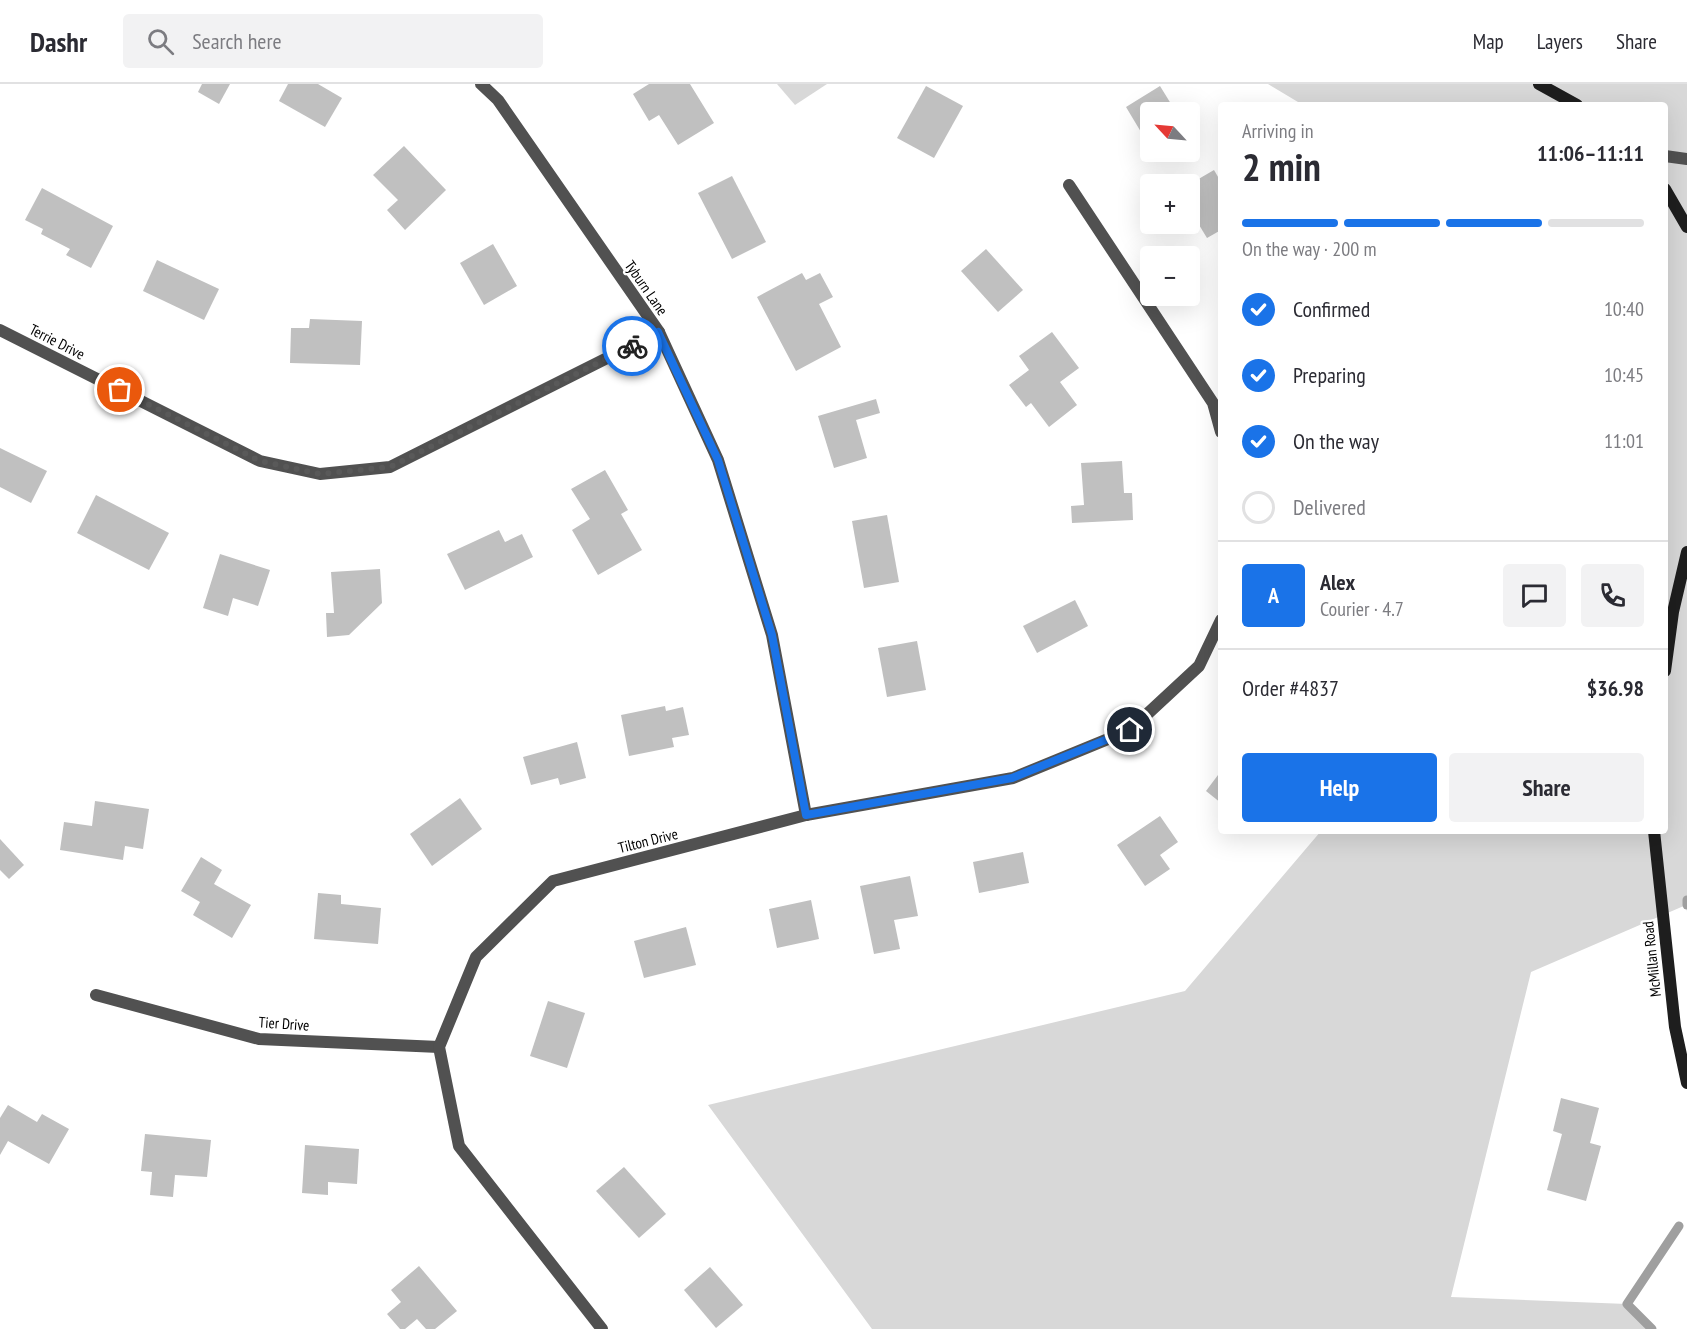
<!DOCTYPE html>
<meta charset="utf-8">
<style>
:root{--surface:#fff;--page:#f2f2f3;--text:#2b2b33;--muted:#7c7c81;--line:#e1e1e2;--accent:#1a73e8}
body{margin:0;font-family:"PT Sans Narrow",sans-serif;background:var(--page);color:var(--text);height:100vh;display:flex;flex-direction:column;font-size:22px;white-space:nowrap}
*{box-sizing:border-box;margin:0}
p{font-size:20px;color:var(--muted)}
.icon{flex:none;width:33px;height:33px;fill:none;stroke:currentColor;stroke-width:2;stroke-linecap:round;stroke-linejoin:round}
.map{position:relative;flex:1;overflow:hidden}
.sheet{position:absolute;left:1218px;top:18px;width:450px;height:732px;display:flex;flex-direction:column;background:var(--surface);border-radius:6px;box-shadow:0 6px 24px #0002}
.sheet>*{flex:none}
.needle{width:39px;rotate:296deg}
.tools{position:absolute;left:1140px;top:18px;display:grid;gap:12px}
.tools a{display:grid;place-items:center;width:60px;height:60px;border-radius:6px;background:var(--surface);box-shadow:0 6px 24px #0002;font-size:30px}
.pin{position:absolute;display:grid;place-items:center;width:51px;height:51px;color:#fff;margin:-26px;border:3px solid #fff;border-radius:50%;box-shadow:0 2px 6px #0007}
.courier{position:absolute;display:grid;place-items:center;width:60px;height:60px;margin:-30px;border:4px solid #1a73e8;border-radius:50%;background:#fff;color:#222;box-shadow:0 2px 8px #0007}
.overview em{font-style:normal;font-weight:800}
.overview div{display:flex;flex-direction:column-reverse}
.overview{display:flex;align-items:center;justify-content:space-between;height:102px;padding:0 24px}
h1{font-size:39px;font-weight:800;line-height:45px}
.bar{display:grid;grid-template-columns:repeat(4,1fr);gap:9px 6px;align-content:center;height:72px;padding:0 24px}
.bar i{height:8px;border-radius:4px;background:var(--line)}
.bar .selected{background:var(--accent)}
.bar p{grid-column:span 4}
.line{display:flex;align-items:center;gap:15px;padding:0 24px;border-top:2px solid var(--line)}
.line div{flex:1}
.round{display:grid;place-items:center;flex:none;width:63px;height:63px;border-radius:6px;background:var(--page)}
ol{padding:0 24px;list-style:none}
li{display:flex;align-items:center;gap:18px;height:66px}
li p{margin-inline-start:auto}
li .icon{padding:6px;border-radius:50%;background:var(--accent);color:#fff;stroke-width:4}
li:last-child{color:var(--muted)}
li i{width:33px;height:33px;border:3px solid var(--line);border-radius:50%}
.action{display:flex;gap:12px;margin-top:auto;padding:12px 24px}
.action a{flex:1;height:69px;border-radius:6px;background:var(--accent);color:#fff;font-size:24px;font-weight:800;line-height:69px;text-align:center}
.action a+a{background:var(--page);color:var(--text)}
header{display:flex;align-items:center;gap:36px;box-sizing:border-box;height:84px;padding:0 30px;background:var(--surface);border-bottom:2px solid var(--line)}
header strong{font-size:28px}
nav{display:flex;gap:33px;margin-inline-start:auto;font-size:21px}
.search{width:420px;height:54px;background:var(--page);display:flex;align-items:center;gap:15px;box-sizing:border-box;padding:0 21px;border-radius:6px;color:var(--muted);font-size:22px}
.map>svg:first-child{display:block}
</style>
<header>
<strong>Dashr</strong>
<div class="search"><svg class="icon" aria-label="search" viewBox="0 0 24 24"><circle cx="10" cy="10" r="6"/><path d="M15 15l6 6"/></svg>Search here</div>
<nav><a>Map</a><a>Layers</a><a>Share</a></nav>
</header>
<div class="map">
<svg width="1687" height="1245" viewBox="0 0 1687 1245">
<rect width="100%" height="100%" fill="#fff"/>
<g fill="#d8d8d8">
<path d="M777,0H827L795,21Z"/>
<path d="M1268,0H1687V828L1686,821L1531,888L1451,1213L1627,1220L1652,1245H872L708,1021L1185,907L1321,747H1665V21H1303Z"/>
</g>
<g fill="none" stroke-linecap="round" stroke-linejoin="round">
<g stroke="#9f9f9f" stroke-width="9">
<path d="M1687,816V821"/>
<path d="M1652,1245L1627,1220L1679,1142"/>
</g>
</g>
<g fill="#c0c0c0">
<path d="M202,0H230L219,20L198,8Z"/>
<path d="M288,0H318L342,14L325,43L279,17Z"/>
<path d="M649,0H690L714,39L678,61L659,31L649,37L633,10Z"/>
<path d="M926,2L963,22L934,74L897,54Z"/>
<path d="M1160,2L1176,28H1150V63L1126,23Z"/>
<path d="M404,62L446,106L405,146L387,126L398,116L373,91Z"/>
<path d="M1214,86L1221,98V146L1207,154L1190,126V100Z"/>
<path d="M732,92L766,158L732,175L698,109Z"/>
<path d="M42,104L113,142L91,184L66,171L70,165L41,150L43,145L25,136Z"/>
<path d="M493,160L517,202L484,221L460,179Z"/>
<path d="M986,165L1023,206L998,228L961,187Z"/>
<path d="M157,176L219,205L204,236L143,207Z"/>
<path d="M802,189L806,196L820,189L833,213L819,220L841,263L796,287L757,213Z"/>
<path d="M310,235L362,237L360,281L290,279L291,244H309Z"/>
<path d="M1052,248L1079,284L1060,298L1077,321L1049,343L1031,319L1026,323L1009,301L1029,286L1019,272Z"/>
<path d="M876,315L880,329L856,336L867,374L834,384L818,332Z"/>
<path d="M0,364L47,387L31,419L0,403Z"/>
<path d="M1122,377L1124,409H1132L1133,436L1072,439L1071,422L1084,421L1081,379Z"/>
<path d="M605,386L628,426L621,430L642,466L598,491L572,446L590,435L571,405Z"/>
<path d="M96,411L169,449L149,486L77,449Z"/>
<path d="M887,431L899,498L864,504L852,437Z"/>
<path d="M499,446L505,458L522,450L533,473L465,506L447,470Z"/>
<path d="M220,470L270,486L258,522L233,514L228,532L203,524Z"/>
<path d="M380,485L382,519L349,551L327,553L326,529H334L331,488Z"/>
<path d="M1075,516L1088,542L1037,569L1023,542Z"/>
<path d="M917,557L926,606L887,613L878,564Z"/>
<path d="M665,622L666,627L683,623L689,651L672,654L674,663L629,672L621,631Z"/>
<path d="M577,658L586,694L560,701L558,694L531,701L523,673Z"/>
<path d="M1221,687V719L1206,707Z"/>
<path d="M460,714L482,745L432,782L410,750Z"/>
<path d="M95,717L149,725L143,765L125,762L123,776L60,766L64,738L92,742Z"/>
<path d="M1160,732L1178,758L1160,771L1170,785L1145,802L1117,761Z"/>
<path d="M0,755L24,781L9,795L0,786Z"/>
<path d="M1023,768L1029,799L979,809L973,778Z"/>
<path d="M201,773L222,786L214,800L251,821L232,854L193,831L200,818L181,807Z"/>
<path d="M910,792L918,832L894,836L900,865L874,870L860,802Z"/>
<path d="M318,809L341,811V820L381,824L378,860L314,855Z"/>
<path d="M811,816L819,855L777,864L769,825Z"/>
<path d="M686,843L696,881L644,894L634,857Z"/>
<path d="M548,917L585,929L567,984L530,972Z"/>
<path d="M1561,1014L1599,1024L1590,1059L1601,1062L1586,1117L1547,1106L1562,1050L1553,1047Z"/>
<path d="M8,1021L37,1038L42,1030L69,1045L49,1080L8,1057L0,1071V1034Z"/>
<path d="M145,1050L211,1056L207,1093L175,1091L173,1113L150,1111L152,1088L141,1087Z"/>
<path d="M305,1061L359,1065L357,1100L328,1098V1111L302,1109Z"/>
<path d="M624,1083L666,1130L639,1154L596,1107Z"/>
<path d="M419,1182L457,1227L435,1245H426L417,1235L405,1245H400L387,1230L401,1218L391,1206Z"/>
<path d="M710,1183L743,1221L716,1244L684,1206Z"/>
</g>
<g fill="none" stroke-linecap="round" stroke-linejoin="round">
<g stroke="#515151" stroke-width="12">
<path d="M481,0L498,16L659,248L718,376L772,551L806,731"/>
<path d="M1665,72L1687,75"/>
<path d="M1069,101L1213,319L1221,348"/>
<path d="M0,246L260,377L320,390L390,383L659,248"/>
<path d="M96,911L259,955L439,963"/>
<path d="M602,1245L459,1062L439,963L476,873L553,797L806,731L1013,694L1130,646L1199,582L1221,536"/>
</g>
<g stroke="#1e1e1e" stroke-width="12">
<path d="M1539,0L1577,21"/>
<path d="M1665,105L1687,143"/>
<path d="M1665,587L1673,528L1687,468"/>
<path d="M1654,747L1675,943L1687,999"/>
</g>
</g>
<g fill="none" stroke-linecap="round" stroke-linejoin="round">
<path stroke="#595959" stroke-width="6" stroke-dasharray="0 10.8" d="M120,306L260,377L320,390L390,383L632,262"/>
<path stroke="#1a73e8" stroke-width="8" d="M632,262L658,248L718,376L772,551L806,731L1012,694L1130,646"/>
</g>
<g text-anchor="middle" stroke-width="4.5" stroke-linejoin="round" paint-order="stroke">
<g font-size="15" fill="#000" stroke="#fff">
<text transform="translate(646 204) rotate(55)" y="5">Tyburn Lane</text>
<text transform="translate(57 258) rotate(27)" y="5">Terrie Drive</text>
<text transform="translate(648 757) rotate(-14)" y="5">Tilton Drive</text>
<text transform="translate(1652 875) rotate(-96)" y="5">McMillan Road</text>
<text transform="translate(284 940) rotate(4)" y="5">Tier Drive</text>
</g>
</g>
</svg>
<div class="tools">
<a><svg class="needle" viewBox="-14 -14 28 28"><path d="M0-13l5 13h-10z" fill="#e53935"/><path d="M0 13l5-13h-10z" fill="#7c7c81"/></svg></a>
<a>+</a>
<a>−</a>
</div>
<div class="pin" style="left:120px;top:306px;background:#ea580c"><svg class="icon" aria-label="bag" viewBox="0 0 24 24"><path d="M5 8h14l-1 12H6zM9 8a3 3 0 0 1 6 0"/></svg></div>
<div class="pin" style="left:1130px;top:646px;background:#1f2937"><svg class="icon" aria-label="home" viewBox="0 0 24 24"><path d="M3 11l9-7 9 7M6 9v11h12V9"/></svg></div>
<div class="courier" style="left:632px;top:262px"><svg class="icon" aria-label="bike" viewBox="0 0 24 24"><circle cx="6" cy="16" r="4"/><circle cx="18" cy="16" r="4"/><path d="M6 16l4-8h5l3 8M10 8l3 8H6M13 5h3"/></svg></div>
<section class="sheet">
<div class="overview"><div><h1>2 min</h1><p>Arriving in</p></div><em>11:06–11:11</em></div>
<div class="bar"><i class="selected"></i><i class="selected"></i><i class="selected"></i><i></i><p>On the way · 200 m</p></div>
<ol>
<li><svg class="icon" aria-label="check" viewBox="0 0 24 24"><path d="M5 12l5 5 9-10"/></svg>Confirmed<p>10:40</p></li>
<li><svg class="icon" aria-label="check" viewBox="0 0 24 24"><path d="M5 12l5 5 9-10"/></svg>Preparing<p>10:45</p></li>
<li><svg class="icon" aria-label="check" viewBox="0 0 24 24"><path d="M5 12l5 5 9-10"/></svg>On the way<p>11:01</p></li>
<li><i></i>Delivered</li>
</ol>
<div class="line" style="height:108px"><b class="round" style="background:var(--accent);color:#fff">A</b><div><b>Alex</b><p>Courier · 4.7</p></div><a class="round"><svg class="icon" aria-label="chat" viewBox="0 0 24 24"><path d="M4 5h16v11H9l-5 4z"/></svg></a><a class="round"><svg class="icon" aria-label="phone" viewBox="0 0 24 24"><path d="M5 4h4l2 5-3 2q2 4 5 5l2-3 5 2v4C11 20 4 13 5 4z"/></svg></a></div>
<div class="line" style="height:78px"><div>Order #4837</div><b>$36.98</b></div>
<div class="action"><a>Help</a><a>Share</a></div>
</section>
</div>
